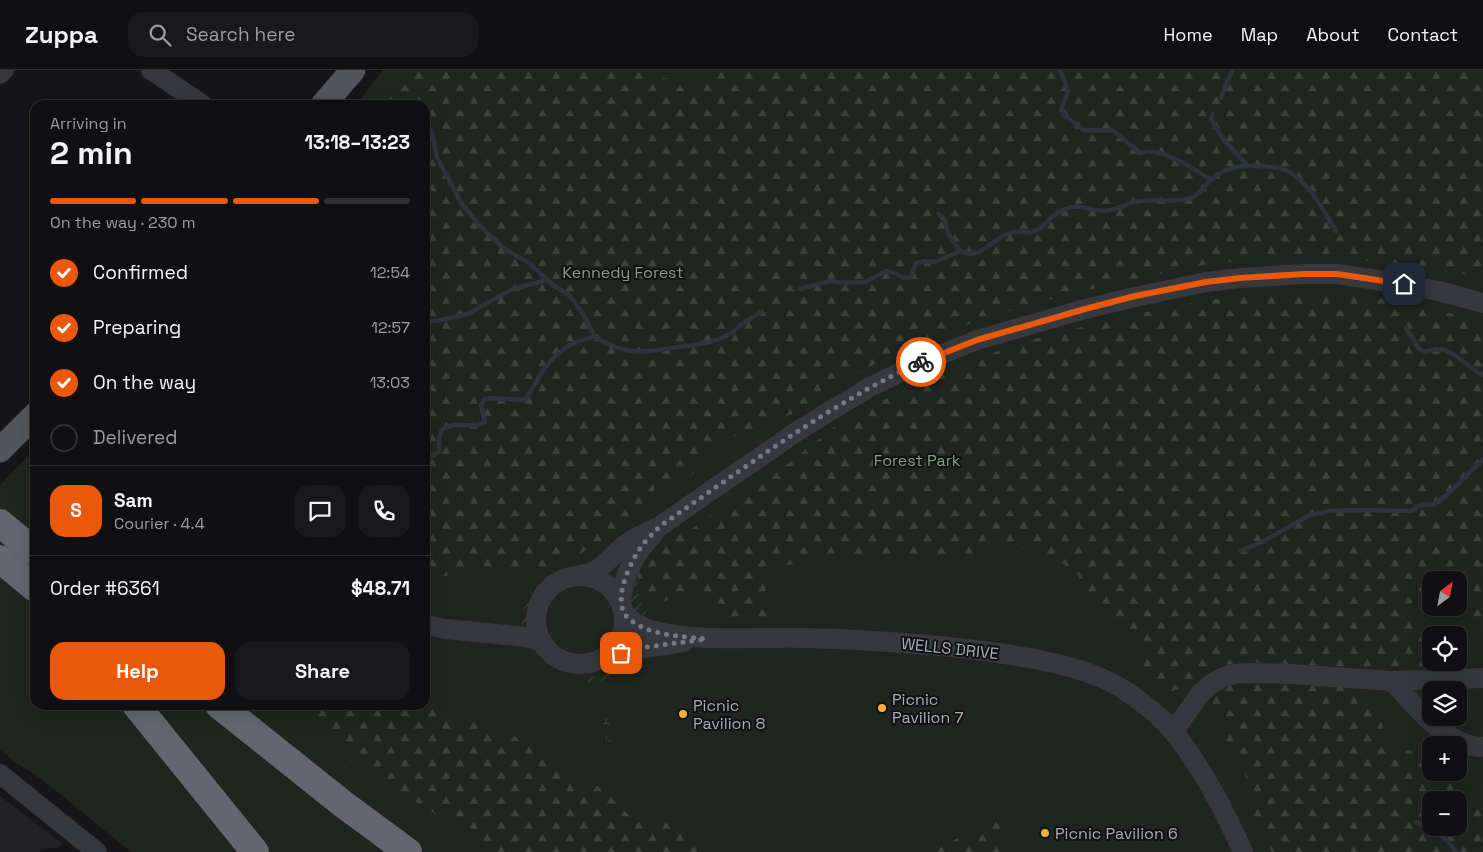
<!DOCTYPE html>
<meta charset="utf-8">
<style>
:root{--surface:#101012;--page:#19191b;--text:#f1f3f6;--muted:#9c9d9f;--line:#303032;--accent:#ea580c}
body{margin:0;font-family:"Space Grotesk",sans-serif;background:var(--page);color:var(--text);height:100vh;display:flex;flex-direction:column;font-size:19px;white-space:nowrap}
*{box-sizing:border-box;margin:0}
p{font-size:16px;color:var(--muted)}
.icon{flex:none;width:28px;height:28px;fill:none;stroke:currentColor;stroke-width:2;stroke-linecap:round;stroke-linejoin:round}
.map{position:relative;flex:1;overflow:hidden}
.details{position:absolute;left:30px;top:30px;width:400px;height:610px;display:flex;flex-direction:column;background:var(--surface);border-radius:15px;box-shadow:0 5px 20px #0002,0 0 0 1px var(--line)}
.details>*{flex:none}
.needle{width:32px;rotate:32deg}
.controls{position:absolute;left:1422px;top:501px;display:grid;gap:10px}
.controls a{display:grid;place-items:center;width:45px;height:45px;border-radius:10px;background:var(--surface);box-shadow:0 5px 20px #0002,0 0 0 1px var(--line);font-size:25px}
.pin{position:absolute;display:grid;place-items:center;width:42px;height:42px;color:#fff;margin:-21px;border-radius:10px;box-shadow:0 2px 8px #0006}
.courier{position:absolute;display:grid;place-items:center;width:50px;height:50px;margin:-25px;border:4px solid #ea580c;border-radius:50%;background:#fff;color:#222;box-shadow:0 1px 6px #0007}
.overview em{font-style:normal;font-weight:800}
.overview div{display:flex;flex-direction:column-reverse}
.overview{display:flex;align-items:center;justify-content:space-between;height:85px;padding:0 20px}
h1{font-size:32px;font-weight:800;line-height:38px}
.bar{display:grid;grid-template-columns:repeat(4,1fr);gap:8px 5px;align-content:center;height:60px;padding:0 20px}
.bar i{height:6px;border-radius:4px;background:var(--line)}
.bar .current{background:var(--accent)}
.bar p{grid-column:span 4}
.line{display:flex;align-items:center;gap:12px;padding:0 20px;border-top:1px solid var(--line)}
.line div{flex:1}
.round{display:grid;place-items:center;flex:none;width:52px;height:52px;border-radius:15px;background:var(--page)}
ol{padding:0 20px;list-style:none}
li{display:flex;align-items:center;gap:15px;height:55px}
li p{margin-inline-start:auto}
li .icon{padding:5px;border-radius:50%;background:var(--accent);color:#fff;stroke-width:4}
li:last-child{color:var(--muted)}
li i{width:28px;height:28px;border:2px solid var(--line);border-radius:50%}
.button{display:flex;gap:10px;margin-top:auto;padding:10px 20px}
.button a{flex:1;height:58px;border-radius:15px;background:var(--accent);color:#fff;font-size:20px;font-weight:800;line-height:58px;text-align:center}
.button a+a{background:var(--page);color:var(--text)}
header{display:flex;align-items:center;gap:30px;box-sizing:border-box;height:70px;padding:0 25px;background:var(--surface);border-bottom:1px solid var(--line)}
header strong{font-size:24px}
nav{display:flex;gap:28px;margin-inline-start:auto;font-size:18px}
.search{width:350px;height:45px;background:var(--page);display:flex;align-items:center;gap:12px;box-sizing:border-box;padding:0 18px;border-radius:15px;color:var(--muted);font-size:19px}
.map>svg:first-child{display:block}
</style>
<header>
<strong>Zuppa</strong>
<div class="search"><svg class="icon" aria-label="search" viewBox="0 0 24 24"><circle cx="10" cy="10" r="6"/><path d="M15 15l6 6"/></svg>Search here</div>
<nav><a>Home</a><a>Map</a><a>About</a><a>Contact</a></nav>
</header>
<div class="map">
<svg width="1483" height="782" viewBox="0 0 1483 782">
<defs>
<pattern id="forest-firs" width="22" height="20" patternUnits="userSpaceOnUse" patternTransform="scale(1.25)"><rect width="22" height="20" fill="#1e261f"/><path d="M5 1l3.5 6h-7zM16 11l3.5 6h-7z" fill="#3c433d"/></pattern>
<pattern id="wetland-marsh" width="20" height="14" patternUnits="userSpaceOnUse" patternTransform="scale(1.25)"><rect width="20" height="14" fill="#1e261f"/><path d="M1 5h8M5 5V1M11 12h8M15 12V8" fill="none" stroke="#3c433d"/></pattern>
<pattern id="garden-furrows" width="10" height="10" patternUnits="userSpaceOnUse" patternTransform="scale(1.25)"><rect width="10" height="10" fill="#1e261f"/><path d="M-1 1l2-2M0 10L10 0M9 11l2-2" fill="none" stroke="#3c433d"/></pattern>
</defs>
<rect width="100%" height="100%" fill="#161618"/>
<path fill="#222225" d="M0,726L12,735L62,773L59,777L40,780V782H0Z"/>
<path fill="#1e261f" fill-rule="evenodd" d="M383,0H1483V782H131L44,711L14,691L0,680V415L35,379V635H425V35H356ZM1431,510H1459V538H1431ZM1431,565H1459V592H1431ZM1431,620H1459V648H1431ZM1431,675H1459V702H1431ZM1431,730H1459V758H1431Z"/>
<g fill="url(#forest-firs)" fill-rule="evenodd">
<path d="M410,0C459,0 508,0 558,0C580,0 605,0 626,0C655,3 689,22 714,0H1483V208L1467,204L1429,200L1370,191L1310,187H1278L1209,194L1134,209L1028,235L947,261L884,289L838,314L792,344L778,349L763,357L744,360L717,378L691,406L684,410H680L671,413L663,421L661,415L654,416C654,420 655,423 653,427C643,450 578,488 554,495C540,499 525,498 512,499C485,501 458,503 432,508L425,507V35H381Z"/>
<path d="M1315,222C1373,224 1428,235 1483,253V546H1478L1474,551C1461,549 1451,543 1440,538H1459V510H1431V533L1422,532L1398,535L1399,539C1411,547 1426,552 1435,565H1431V592L1437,593L1435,598C1387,600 1338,596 1289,594C1269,593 1239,590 1220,597C1205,603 1201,609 1193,622L1183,617L1180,619L1161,623L1155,619L1143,605L1140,579L1114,558L1109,536L1088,526L1082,517L1079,506L1052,485L1012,475L992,476L975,486L949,489L888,487L862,485L820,488L788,495L770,504L765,513L766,524L770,535L777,542L774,550H728L722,549L709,525L694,523L660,532L642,529C634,516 638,494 647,483C655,472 669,465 680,458L684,464L773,402L775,404L834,357L879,332L970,291L1023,272L1126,246L1207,230L1277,223Z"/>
<path d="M1256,612L1355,616C1365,626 1377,640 1382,654C1384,661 1382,667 1387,673C1394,681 1411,679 1420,682C1424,684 1428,686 1431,687V702L1456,703C1466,713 1475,724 1480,737L1483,739V782H1272L1257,761L1250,741L1248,718L1243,695L1229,678L1213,642L1212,623L1230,615ZM1431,730H1459V758H1431Z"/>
<path d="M425,629L459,648L510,663L536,681L573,705L599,717L610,720L619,727V734L623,740L630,746L684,757L703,774L708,782H496L472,771L431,741L387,715L353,693L344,684L327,658L301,635H425Z"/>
<path d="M997,748L1007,782H931Z"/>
</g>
<path fill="url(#wetland-marsh)" d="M607,642L614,667L612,673L606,669L601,644Z"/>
<g fill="url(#garden-furrows)">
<path d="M637,507L639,524L643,535L654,554L639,546L629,531Z"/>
<path d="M538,515H543L533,535L530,559H522C524,544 522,523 538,515Z"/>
<path d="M630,589C619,605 597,619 578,609L595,607L610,598L613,595Z"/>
</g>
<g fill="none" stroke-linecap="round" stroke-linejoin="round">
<g stroke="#2c353c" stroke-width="4.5">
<path d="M1060,0L1068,21L1061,40L1065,46L1084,60L1114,61L1140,83C1145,82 1151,81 1156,82C1175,86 1195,100 1212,110"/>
<path d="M1221,28L1228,9L1233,0"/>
<path d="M1213,44L1211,49L1223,69L1248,96"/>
<path d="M425,51L432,62L437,87L461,133L481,157L505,179L529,193L553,215L570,226L582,242L595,267"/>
<path d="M939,144L945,151L948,163L960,181"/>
<path d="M800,219L830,211L846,213L865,212L886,201L895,203L904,208L911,207L916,193L924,191L935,192L960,181C982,191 992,168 1010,163C1024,159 1028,167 1042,157C1045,155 1047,152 1050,149C1054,145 1060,141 1066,139C1078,133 1091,141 1103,141C1116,141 1126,133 1139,131C1156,129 1172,132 1188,129C1201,126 1206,111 1217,105C1230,96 1245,95 1260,96C1267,97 1276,97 1283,99C1308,109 1322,139 1336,161"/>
<path d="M425,252L441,250L467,244L513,219L547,210"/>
<path d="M1406,258L1419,279L1426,282C1446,274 1454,285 1469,296C1473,300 1478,302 1483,305"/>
<path d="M425,388L430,387L439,382C440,376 438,370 440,365C443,350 467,357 477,355C479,354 483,353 485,352L481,335L485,329C499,326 513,332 526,329C544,298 556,273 595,267C630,288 646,282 685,276C699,274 713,273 726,266C732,264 737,258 742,254C748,250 755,246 761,242"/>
<path d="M1241,481L1264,471L1310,445L1330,441L1350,440L1412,441L1418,436L1426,434L1433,435L1446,426L1483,389"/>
<path d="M1416,752C1431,759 1447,767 1456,782"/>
</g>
<g stroke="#37383d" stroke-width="20">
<path d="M151,0L203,35"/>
<path d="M0,4L4,0"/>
<path d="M577,506L593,502L600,498L621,478L637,467L660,456L799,360L870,317L920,293L977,270L1085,239L1135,227L1206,212L1240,208L1304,204H1337L1404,214L1439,221L1483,233"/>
<circle cx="580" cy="550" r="44"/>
<path d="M621,532C623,506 636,482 654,463"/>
<path d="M622,538C630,557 655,562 674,565C717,571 762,567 806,568C872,570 939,574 1005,584C1050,591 1096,599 1133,626C1147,636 1162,648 1173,661C1201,695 1225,742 1243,782"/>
<path d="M425,555L446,559L526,567L542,572"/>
<path d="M602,588L639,579L684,572"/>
<path d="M1483,608L1392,611C1414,635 1447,677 1483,677"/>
<path d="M1173,662L1200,624L1211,614L1224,607L1235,604L1250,603L1290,604L1392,611"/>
<path d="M0,704L97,782"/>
</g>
<g stroke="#53555c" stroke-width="25">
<path d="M323,35L353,0"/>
<path d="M0,380L35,345"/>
</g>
<g stroke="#63666e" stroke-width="28">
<path d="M0,453L35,482"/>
<path d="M0,489L35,518"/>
<path d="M136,635L255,782"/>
<path d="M219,635L343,734L408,782"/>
</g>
</g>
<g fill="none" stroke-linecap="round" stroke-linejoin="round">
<path stroke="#757880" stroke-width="5" stroke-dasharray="0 9" d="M621,583L640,578L706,569C681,566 648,566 628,548C610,531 632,488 644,473C649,467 655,462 660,456C745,398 827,335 921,292"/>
<path stroke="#ea580c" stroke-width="6" d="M921,292L977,270L1085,239L1135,226L1206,212L1240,208L1304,204H1337L1404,214"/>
</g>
<g fill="#f2b134" stroke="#111113" stroke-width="2">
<circle cx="882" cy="638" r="5"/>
<circle cx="683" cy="644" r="5"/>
<circle cx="1045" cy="763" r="5"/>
</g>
<g text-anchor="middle" stroke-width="4" stroke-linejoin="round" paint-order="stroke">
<g font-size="16" fill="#7fa381" stroke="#111113">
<text x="623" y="208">Kennedy Forest</text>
<text x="917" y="396">Forest Park</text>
</g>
<g font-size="16" fill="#a8adb8" stroke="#111113">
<text transform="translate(950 578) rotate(6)" y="6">WELLS DRIVE</text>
</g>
<g font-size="16" fill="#a8adb8" stroke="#111113" text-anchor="start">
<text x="892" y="635">Picnic<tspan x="892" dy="18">Pavilion 7</tspan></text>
<text x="693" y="641">Picnic<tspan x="693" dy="18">Pavilion 8</tspan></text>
<text x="1055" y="769">Picnic Pavilion 6</text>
</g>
</g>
</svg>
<div class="controls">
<a><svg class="needle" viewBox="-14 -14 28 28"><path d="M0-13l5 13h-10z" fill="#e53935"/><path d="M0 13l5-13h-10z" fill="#9c9d9f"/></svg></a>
<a><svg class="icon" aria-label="locate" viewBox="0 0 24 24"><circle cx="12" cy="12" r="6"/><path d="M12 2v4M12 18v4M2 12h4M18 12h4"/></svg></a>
<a><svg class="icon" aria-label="layers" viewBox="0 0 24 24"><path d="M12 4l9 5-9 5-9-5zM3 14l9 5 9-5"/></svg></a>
<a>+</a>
<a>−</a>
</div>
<div class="pin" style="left:621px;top:583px;background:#ea580c"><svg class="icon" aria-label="bag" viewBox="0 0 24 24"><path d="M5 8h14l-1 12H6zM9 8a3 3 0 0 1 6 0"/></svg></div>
<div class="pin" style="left:1404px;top:214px;background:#1f2937"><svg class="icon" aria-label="home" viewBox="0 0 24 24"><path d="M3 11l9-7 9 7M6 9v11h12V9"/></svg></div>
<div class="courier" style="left:921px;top:292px"><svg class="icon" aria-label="bike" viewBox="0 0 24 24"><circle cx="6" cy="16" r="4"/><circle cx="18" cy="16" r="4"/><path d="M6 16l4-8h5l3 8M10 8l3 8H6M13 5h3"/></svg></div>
<section class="details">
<div class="overview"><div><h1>2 min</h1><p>Arriving in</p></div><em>13:18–13:23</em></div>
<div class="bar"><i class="current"></i><i class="current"></i><i class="current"></i><i></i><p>On the way · 230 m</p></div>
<ol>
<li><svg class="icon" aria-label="check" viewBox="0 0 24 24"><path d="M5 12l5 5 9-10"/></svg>Confirmed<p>12:54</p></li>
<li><svg class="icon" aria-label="check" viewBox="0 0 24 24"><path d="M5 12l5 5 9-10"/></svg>Preparing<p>12:57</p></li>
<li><svg class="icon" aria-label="check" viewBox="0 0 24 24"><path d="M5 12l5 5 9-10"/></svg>On the way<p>13:03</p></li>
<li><i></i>Delivered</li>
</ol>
<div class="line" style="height:90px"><b class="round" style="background:var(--accent);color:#fff">S</b><div><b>Sam</b><p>Courier · 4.4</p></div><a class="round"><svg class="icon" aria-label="chat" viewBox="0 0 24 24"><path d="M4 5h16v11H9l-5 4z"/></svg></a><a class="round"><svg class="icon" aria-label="phone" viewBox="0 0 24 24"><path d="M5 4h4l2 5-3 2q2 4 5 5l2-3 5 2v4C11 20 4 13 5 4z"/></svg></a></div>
<div class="line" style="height:65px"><div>Order #6361</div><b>$48.71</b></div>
<div class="button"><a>Help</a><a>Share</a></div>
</section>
</div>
